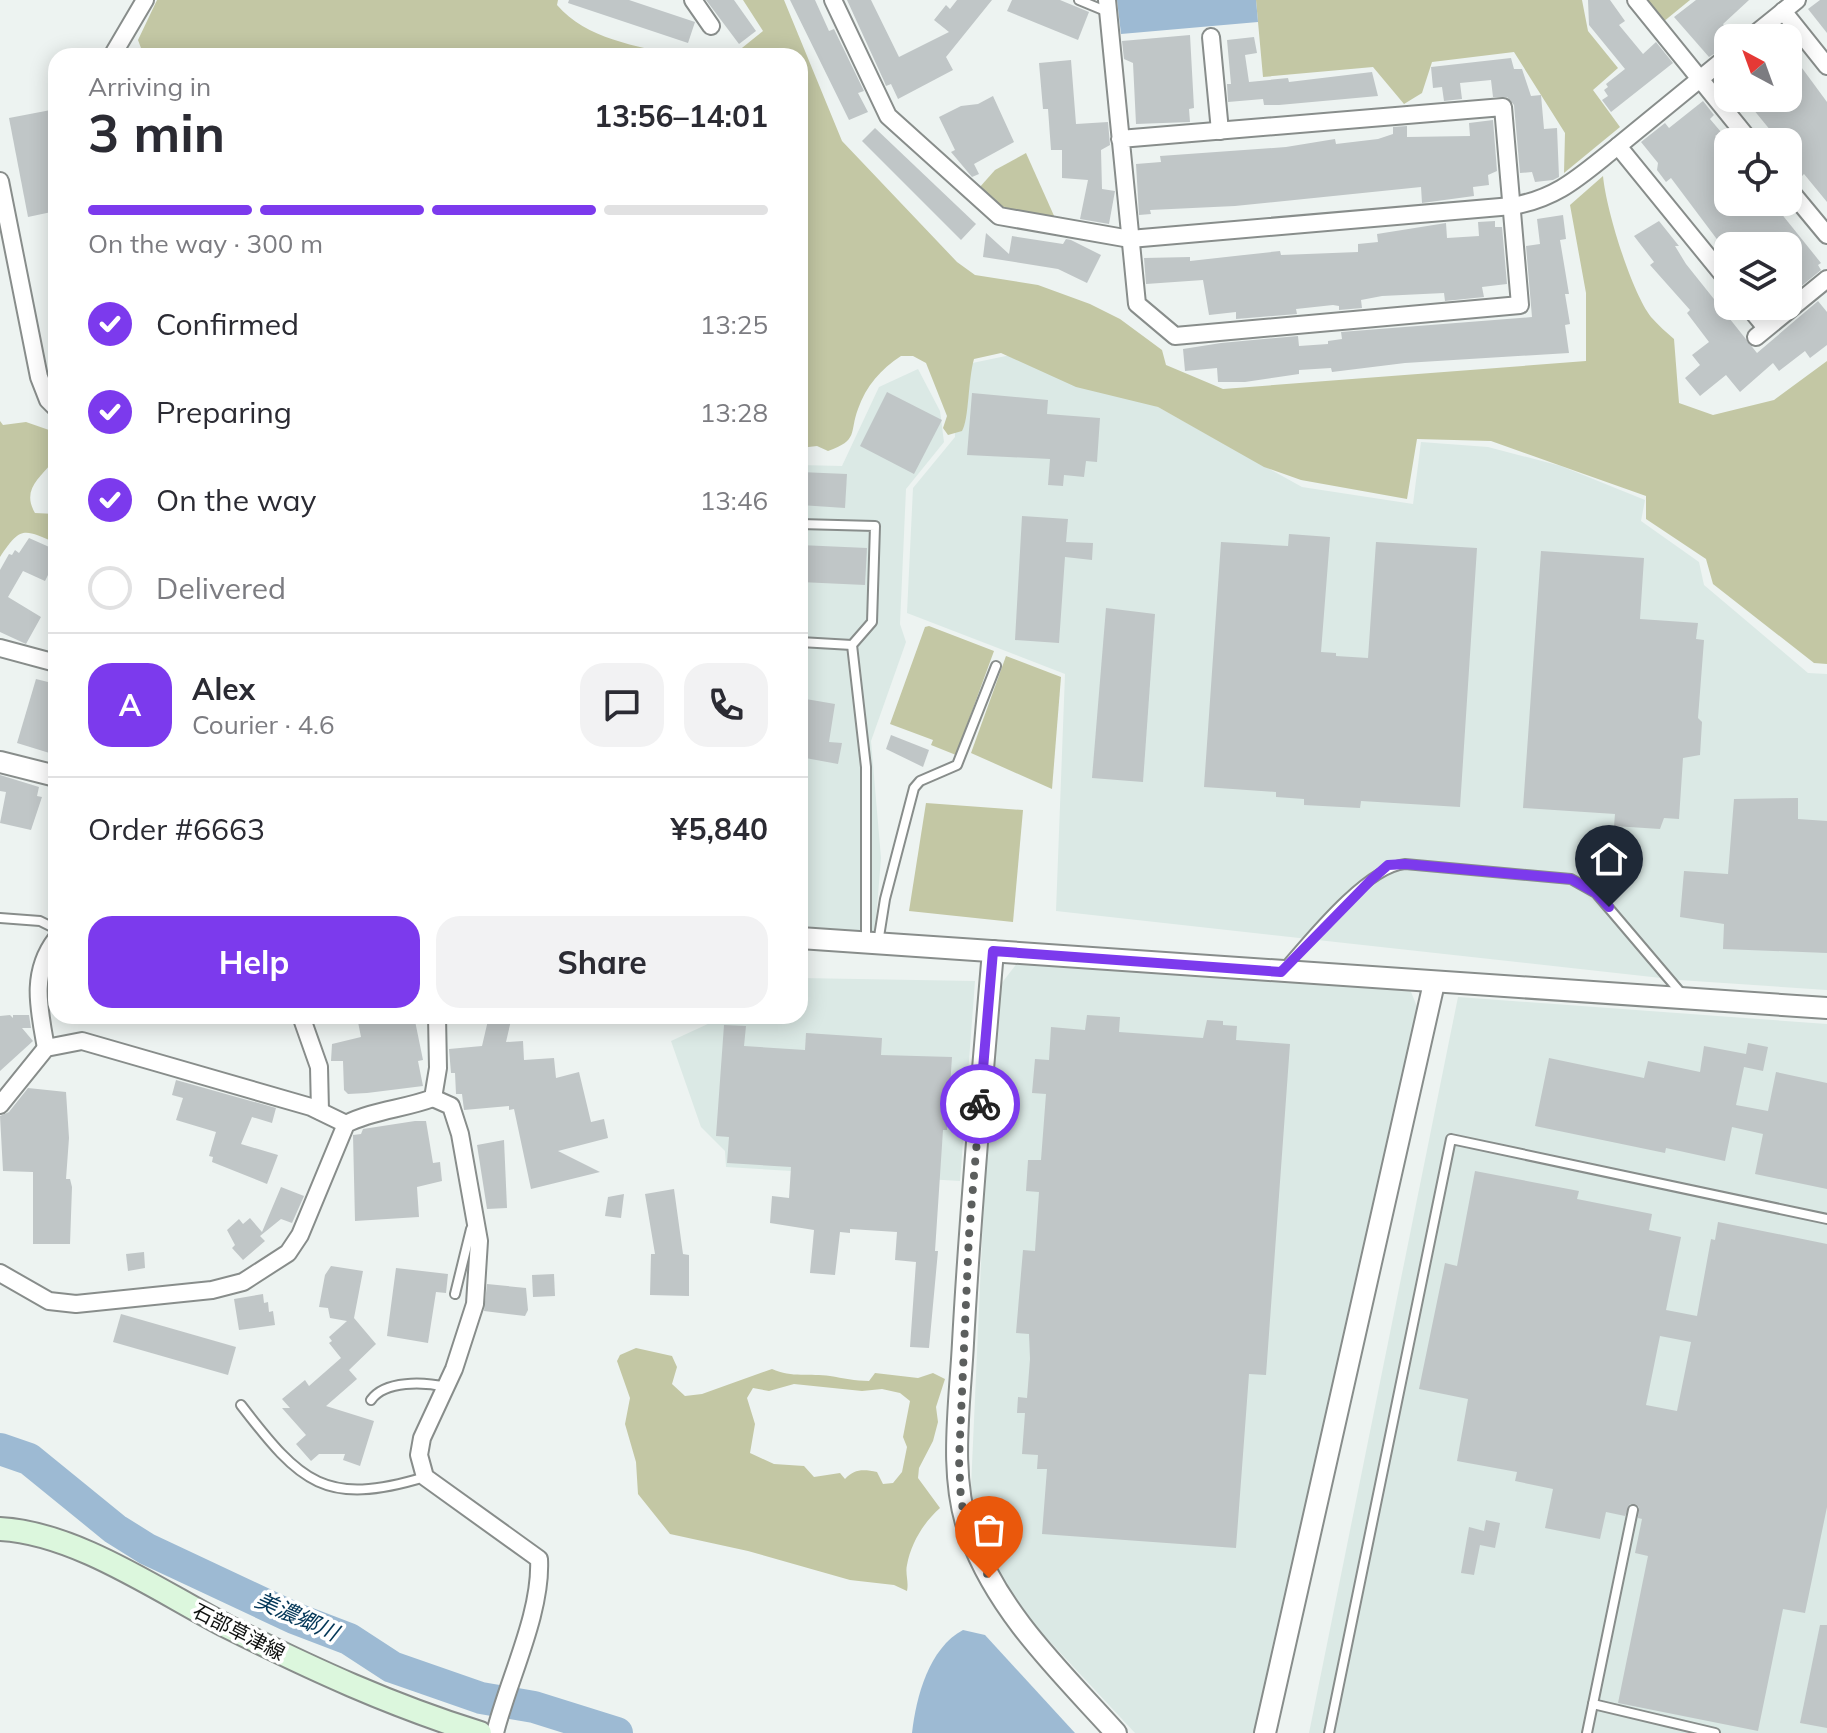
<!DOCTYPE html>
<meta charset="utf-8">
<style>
:root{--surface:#fff;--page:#f2f2f3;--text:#2b2b33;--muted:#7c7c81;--line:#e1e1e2;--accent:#7c3aed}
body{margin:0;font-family:Mulish,"Noto Sans JP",sans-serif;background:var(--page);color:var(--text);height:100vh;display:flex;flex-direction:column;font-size:30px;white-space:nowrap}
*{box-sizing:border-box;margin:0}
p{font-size:26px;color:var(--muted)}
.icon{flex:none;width:44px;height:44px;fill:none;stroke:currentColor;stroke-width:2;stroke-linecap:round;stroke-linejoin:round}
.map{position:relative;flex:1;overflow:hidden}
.drawer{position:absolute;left:48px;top:48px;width:760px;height:976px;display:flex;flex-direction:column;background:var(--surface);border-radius:24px;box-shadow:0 4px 20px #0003}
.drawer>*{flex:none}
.needle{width:52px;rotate:319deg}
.buttons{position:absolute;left:1714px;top:24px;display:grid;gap:16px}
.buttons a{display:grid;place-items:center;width:88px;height:88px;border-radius:16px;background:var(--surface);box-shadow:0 4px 20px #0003;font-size:40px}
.pin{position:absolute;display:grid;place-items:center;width:68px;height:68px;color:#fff;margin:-82px -34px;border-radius:50% 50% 50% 0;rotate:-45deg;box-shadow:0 0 8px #0007}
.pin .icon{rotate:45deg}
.courier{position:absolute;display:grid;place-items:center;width:80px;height:80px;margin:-40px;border:6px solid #7c3aed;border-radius:50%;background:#fff;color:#222;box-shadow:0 2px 10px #0007}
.overview em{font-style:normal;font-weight:700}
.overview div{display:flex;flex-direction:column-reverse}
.overview{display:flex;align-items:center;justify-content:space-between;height:136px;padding:0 40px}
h1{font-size:52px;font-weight:700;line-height:60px}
.bar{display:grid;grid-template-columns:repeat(4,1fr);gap:12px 8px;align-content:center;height:96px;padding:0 40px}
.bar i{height:10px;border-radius:6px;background:var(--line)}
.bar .selected{background:var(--accent)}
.bar p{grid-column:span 4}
.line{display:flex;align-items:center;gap:20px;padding:0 40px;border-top:2px solid var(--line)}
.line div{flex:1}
.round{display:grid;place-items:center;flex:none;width:84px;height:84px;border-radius:24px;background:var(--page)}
ol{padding:0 40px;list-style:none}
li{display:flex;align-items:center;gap:24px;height:88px}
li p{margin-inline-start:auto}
li .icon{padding:8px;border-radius:50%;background:var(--accent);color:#fff;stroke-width:4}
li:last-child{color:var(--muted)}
li i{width:44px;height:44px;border:4px solid var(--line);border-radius:50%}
.cta{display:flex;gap:16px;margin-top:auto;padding:16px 40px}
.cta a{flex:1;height:92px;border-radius:24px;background:var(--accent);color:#fff;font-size:32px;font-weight:700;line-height:92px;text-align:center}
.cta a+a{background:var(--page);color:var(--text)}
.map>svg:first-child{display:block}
</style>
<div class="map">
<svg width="1827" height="1733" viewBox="0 0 1827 1733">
<rect width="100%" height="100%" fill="#edf3f1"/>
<g fill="#dbe9e5">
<path d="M1020,353L1158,407L1302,487L1413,504L1421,442L1488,447L1561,466L1645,500L1641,521L1699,562L1704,585L1808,673L1827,674V990L1679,980L1056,911L1065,674L907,613L913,488L955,437L953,367Z"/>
<path d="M918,369L940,411L944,442L906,489L900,624L906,642L871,741L881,858L875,932L800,926V465L842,466L879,387Z"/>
<path d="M1018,962L1409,987L1418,1009L1276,1652L1253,1733H1135L1013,1602L970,1510L984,1196L1001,984Z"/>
<path d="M800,978L975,981L960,1181L726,1167L725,1151L701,1127L671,1041L725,1016H800Z"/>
<path d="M1458,997L1827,1024V1733H1309Z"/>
</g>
<g fill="#c3c7a4" fill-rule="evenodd">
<path d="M157,0H558L557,5C586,39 637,46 679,56H144L138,40Z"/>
<path d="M743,0H784L842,141L957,262L975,275L1038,285L1090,304L1120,319L1162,350L1166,365L1223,389L1586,361V293L1570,205L1603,176C1606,209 1631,291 1651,317C1658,325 1666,332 1674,339L1679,403L1713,415L1774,400L1827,361V664L1814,663L1713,584L1706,559L1646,519V496L1491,441L1417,439L1407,499L1301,480L1264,467L1158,407L1076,387L1001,353L974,359C968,379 969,420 962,431L948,435L943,428L947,416L926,363L913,356H901C881,369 866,386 858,409C849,433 859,440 828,451L817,446L800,448V56H732L763,31Z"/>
<path d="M1256,0H1582L1588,31L1618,68L1593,90L1620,127L1564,173L1565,133L1514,52L1432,62L1422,93L1404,104L1373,67L1263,77Z"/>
<path d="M1645,0H1690L1663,22Z"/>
<path d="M1026,153L1055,218L1005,209L979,188L995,170Z"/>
<path d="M0,421L3,425L26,422L49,430L52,463C38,479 22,491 35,513L56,514V543C23,529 21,526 0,557Z"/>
<path d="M929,626L994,651L956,755L931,745L933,740L890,724L925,627Z"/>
<path d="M1006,656L1061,677L1052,789L971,753Z"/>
<path d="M926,803L1023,810L1013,922L909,911Z"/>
<path d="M636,1348L672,1356L677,1367L672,1384L685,1396L702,1394L772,1369C792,1378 810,1373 830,1376C843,1378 855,1381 869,1381L875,1373L918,1378L933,1373L945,1379L936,1407L938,1422L933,1441L919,1468L918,1478L940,1508C924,1522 911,1543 907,1565C905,1573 909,1582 907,1591L894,1585L850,1580L748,1551L670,1534L638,1494L636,1462L625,1424L630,1398L617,1361L620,1355ZM794,1384L862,1391L882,1389L900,1393L910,1401L903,1437L907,1447L902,1472L893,1483L883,1484L877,1472C863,1469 854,1469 845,1479L840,1473L814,1477L804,1466L774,1464L750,1453L755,1424L747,1398L753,1388L769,1391Z"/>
</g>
<g fill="#9dbad3">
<path d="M1117,0H1256L1258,22L1121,34Z"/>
<path d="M963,1630L985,1635L1075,1733H912C916,1697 929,1648 963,1630Z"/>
</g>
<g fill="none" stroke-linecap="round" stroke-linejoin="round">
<path stroke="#9dbad3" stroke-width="32" d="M0,1449L29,1459L115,1529L147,1549L294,1618L349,1639L392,1667L481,1698L534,1707L617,1733"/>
</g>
<g fill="#c0c6c7" fill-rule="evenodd">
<path d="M569,0H629L695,22L688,43L568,3Z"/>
<path d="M706,0H734L756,31L739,44Z"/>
<path d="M790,0H815L829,31L834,29L864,91L858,93L868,112L849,120Z"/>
<path d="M847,0H871L899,57L949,32L934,20L946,5L950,9L957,0H992L946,57L953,70L898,99L891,84L886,86L884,81Z"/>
<path d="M1012,0H1060L1089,12L1078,40L1007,11Z"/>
<path d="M1588,0H1610L1625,21L1619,25L1643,54L1656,42L1673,63L1611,112L1602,100L1608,96L1604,90L1608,87L1606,84L1625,69L1589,25Z"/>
<path d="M1696,0H1749L1723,24L1728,31V45L1709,57L1674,17Z"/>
<path d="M1820,0H1827V33L1808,9Z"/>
<path d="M1190,35L1194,108L1189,109L1190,122L1136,124L1133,63L1124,59L1122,41Z"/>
<path d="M1254,37L1257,53L1245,55L1249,82L1288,78L1289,82L1372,72L1378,96L1279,105H1264L1263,99L1228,102L1227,84H1231L1227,40Z"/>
<path d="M1788,49L1827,102V202L1804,174L1801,177L1788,161V142H1780L1744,98H1788Z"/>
<path d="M1511,58L1514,69H1522L1531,96L1541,95L1544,129L1557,128L1559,177L1553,180L1535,182L1532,172L1520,173L1514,105L1507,97H1493L1491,80L1460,83L1462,99L1444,101L1442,87L1433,88L1431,67Z"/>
<path d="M1071,60L1076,124L1108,122L1110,145L1101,150L1102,189L1115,191L1109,224L1080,219L1088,180L1062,178V150H1051L1048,109H1043L1039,63Z"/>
<path d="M993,96L1014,142L974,164L979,174L972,177L951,152L955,150L939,117L961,106L978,104Z"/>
<path d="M1703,101L1714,115L1710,119L1721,132L1715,136L1728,151V202H1772L1821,263L1818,265L1821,270L1788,297V246H1722L1671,178L1666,182L1657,170L1658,163L1641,142L1665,123L1669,128Z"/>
<path d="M56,109V211L28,217L9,118Z"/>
<path d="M1493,120L1497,171L1488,175L1489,185L1473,187L1474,196L1422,203L1421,187L1235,206L1150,210L1151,214L1139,215L1136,164L1161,162L1160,156L1286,147L1335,139L1336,144L1378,139L1393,134V127L1407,126V137L1470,136L1469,123Z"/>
<path d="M875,128L976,224L961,240L862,141Z"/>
<path d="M1563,215L1566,239L1560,240L1569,294H1565L1570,324L1565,325L1569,353L1405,363L1332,372L1331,368L1299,370V374L1245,382H1218L1217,368L1185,371L1183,349L1221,343L1298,336L1299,346L1328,344V341L1342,339L1341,332L1532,317L1526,246L1540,244L1537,219Z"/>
<path d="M1495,221V227H1502L1507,284L1482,287L1484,297L1445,301L1444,293L1382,296L1361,300L1362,308L1339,310V306L1333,305L1296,309L1297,314L1236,319V312L1209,315L1203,280L1146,284L1144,258L1190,257V261L1280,251L1281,255L1358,252V244L1378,242L1377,234L1446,223L1447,238L1479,236L1478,222Z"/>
<path d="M1659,221L1679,246H1675L1686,264L1757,353L1818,301L1827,312V345L1810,358L1805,351L1779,371L1773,363L1740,392L1726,375L1700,396L1685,378L1700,365L1692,355L1709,342L1687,313L1690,310L1650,265L1654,262L1634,236Z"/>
<path d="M986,233L1009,254L1012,236L1063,244L1066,239L1071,240L1101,255L1087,283L1058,269L983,257Z"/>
<path d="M887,392L942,420L914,474L860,446Z"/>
<path d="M972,393L1048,400L1047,414L1100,418L1097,462L1086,461L1084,477L1064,475L1063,486L1048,485L1050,459L967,455Z"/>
<path d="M800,472L847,474L845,508L800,505Z"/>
<path d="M1022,516L1068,519L1066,542L1093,543L1092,560L1065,557L1059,643L1015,640Z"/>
<path d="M1289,534L1330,537L1321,652L1336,653V656L1368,658L1376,542L1477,548L1460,807L1361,801L1360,808L1304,805V799L1276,797V792L1204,787L1221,542L1288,546Z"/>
<path d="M29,538L56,550V578L48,575L45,581L23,571L8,597L41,617L26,644L0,632V570L9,554L12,555L15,550L19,553Z"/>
<path d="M800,545L867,548L865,585L800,582Z"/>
<path d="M1541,551L1644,558L1640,619L1698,623L1696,639L1704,640L1698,718L1702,722L1700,755L1683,758L1679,819L1664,818L1660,829L1614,826L1615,814L1523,808Z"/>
<path d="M1106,608L1155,614L1143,782L1092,778Z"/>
<path d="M36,679L56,684V755L17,743Z"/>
<path d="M800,698L835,704L829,742L842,743L838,764L800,757Z"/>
<path d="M891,735L929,750L923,767L886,749Z"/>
<path d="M0,775L39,787L37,796L42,797L31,830L0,823L6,792L0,791Z"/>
<path d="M1798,798V819L1827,821V953L1723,949L1724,924L1680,917L1684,871L1728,874L1734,799Z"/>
<path d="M10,1015L13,1018V1015H29L31,1028H22L33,1041L0,1071V1016Z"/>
<path d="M1087,1015L1120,1017L1119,1032L1203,1038L1207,1020L1223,1021V1025L1237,1026L1236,1040L1290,1044L1266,1375L1249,1374L1236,1548L1042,1534L1047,1469H1037L1038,1455L1022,1454L1025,1413H1017L1018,1397L1027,1398L1030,1359L1029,1334L1016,1333L1023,1250L1035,1251L1039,1192L1026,1191L1028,1160H1041L1046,1094L1032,1093L1035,1059L1049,1060L1051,1027L1085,1030Z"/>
<path d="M372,1016H414L423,1060L418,1061L423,1086L367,1093L348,1094L344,1090L343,1061H331L332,1044L361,1037L358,1022Z"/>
<path d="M489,1016H512L506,1042L523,1041L524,1060L554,1058L556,1078L579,1072L591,1122L604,1119L608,1138L558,1151L600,1172L531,1189L514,1109L509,1110V1106L464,1110L462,1094H456L455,1073H451L449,1049L482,1046Z"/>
<path d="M724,1025L746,1026L744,1046L805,1050L806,1033L882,1038L881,1055L952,1057L947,1130H943L935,1251H938L929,1348L910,1347L916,1262L895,1260L897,1232L850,1229V1233L840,1232L835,1275L810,1273L814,1230L770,1223L772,1196L789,1198L791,1167L727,1163L729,1137L716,1136Z"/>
<path d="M1748,1043L1768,1047L1763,1071L1744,1067L1736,1105L1768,1111L1776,1072L1827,1083V1189L1755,1174L1763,1134L1732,1127L1725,1161L1666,1148L1665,1153L1535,1126L1549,1058L1644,1078L1648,1061L1700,1072L1704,1046L1746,1054Z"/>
<path d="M176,1080L276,1108L272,1123L252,1117L241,1144L278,1155L267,1184L212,1162L213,1157L209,1156L216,1132L176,1120L183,1098L172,1095Z"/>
<path d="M28,1088L66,1092L69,1138L66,1179H70L72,1187L70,1244H33V1172L3,1171L0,1116L9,1112Z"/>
<path d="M415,1121H426L433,1163L440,1162L442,1181L417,1187L419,1217L355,1221L353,1135L361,1134L363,1129Z"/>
<path d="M504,1140L507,1208L487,1209L477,1145Z"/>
<path d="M1475,1171L1579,1191L1577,1199L1652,1214L1649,1230L1681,1237L1666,1310L1697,1316L1711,1239L1715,1240L1718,1222L1827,1244V1507L1805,1613L1783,1609L1758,1731L1618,1703L1648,1556L1635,1553L1642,1519L1638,1518L1639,1507L1630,1504L1625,1516L1606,1512L1600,1539L1545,1528L1553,1489L1515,1481L1517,1472L1457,1461L1468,1399L1419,1389L1445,1263L1457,1266ZM1660,1336L1691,1342L1677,1411L1646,1405Z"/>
<path d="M281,1187L304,1196L292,1223L281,1219L260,1236L265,1241L243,1260L232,1248L235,1245L227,1230L239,1219L243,1224L250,1218L262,1232Z"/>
<path d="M674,1189L683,1254L689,1255V1296L650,1295L651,1254H655L645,1194Z"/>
<path d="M624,1194L621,1218L605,1216L608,1197Z"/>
<path d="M144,1252L145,1268L128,1271L126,1254Z"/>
<path d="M331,1266L363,1271L354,1318L376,1344L349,1370L357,1379L326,1406L374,1421L360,1466L343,1460L345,1454H319L311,1461L296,1444L306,1435L282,1408H290L282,1399L305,1380L309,1386L341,1358L329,1343L332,1341L329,1337L347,1321L330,1318L328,1308L319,1307L325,1275Z"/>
<path d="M396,1268L448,1274L446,1293L436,1292L428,1343L387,1336Z"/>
<path d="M554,1274L555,1296L533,1297L532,1275Z"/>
<path d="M487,1284L526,1288L528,1310L525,1316L484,1311Z"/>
<path d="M263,1294L264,1303L268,1302L269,1312L273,1311L275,1325L239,1330L234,1299Z"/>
<path d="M121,1314L236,1347L228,1375L113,1342Z"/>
<path d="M1486,1520L1500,1523L1495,1548L1480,1545L1474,1575L1461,1573L1469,1527L1484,1531Z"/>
<path d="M1820,1625H1827V1728L1800,1723Z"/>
</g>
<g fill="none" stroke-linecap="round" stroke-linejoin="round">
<defs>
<g id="service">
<path d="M1079,0L1108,12"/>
<path d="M800,524L875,526L872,622L852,645L866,767V942"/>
<path d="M800,642L852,645"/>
<path d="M0,918L40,921L56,929"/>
<path d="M878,943L885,899L914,788L920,781L957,765L996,666"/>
<path d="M1284,968C1310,938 1366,868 1405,864L1571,879L1596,893L1681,993"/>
<path d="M455,1294L471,1229"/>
<path d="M371,1400C385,1380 424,1382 446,1387"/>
<path d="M241,1405C301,1483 325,1507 425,1477"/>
<path d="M1593,1704L1715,1733"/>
<path d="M1329,1733L1451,1139L1827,1219"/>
<path d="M1587,1733L1633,1510"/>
</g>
<g id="minor">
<path d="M693,0L711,26"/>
<path d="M833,0L888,116L999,216L1130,239L1512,206C1559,198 1581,175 1618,146"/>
<path d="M1107,0L1137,304L1175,336L1520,305L1503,107L1120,139"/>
<path d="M1636,0L1751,142"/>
<path d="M1783,11L1827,66"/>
<path d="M1211,37L1220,131"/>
<path d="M1750,38L1797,0"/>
<path d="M112,56L145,0"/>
<path d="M1728,56L1618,146L1728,281"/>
<path d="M0,181L39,377L48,400L56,408"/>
<path d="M1788,188L1827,235"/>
<path d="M1748,306L1766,328"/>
<path d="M1756,337L1827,279"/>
<path d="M0,648L56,663"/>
<path d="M301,1016L319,1067L320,1111"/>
<path d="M46,1048C39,1009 30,973 56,939"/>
<path d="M433,1098L451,1106L460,1134L479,1241L475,1304L454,1369L422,1438L419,1455L425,1477L539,1559C542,1613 508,1680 495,1733"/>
<path d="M0,1105L46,1048L82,1041L311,1107L346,1124"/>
<path d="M0,1273L49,1301L76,1304L212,1290L243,1282L288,1253L300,1235L346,1124C374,1110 404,1109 433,1098L438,1068L437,1016"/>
</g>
<g id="tertiary">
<path d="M0,762L56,776"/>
<path d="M800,938L1827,1008"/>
<path d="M993,951C982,1082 970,1212 963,1343C960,1404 948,1477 970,1535C999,1614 1061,1672 1116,1733"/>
<path d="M1265,1733L1434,983"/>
</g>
<path id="secondary" d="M0,1529C77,1533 160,1592 228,1627C312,1669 390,1705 480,1733"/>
</defs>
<use href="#service" stroke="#888d8b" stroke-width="12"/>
<use href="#minor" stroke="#888d8b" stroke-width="20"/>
<use href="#tertiary" stroke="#888d8b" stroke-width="24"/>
<use href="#secondary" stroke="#888d8b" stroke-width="26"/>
<use href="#service" stroke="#fff" stroke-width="8"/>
<use href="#minor" stroke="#fff" stroke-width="16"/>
<use href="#tertiary" stroke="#fff" stroke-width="20"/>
<use href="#secondary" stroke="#dcf7dd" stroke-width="22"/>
</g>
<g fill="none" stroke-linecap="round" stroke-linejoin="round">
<path stroke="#5c5f5e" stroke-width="8" stroke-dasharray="0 14.4" d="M980,1104L969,1235L959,1460L961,1501L969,1532L989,1578"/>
<path stroke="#7c3aed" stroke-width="10" d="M980,1104L993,951L1281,972L1371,880L1388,865L1405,864L1571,879L1596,893L1609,907"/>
</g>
<g text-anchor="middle" stroke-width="7" stroke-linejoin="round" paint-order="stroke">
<g font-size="20" fill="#0e100f" stroke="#fff">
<text transform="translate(239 1632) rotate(27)" y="7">石部草津線</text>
</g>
<g font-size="22" font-style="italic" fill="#033657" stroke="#fff">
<text transform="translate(297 1616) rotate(24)" y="8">美濃郷川</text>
</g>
</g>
</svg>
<div class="buttons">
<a><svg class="needle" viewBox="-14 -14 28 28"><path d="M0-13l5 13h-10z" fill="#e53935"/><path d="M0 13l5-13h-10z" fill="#7c7c81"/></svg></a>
<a><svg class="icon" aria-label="locate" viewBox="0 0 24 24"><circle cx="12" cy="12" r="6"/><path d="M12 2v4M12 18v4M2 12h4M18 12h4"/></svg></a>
<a><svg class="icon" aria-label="layers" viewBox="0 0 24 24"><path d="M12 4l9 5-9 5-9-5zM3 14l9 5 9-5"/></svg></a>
</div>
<div class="pin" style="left:989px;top:1578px;background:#ea580c"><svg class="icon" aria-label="bag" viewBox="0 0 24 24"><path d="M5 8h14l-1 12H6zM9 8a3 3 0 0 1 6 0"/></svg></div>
<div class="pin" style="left:1609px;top:907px;background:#1f2937"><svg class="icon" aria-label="home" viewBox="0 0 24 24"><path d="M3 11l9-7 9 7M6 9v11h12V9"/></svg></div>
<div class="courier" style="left:980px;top:1104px"><svg class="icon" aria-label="bike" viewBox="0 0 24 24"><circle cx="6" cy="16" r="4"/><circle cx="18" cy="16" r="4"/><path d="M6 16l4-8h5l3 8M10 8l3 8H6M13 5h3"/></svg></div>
<section class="drawer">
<div class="overview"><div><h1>3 min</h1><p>Arriving in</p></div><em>13:56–14:01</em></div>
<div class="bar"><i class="selected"></i><i class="selected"></i><i class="selected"></i><i></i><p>On the way · 300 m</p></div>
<ol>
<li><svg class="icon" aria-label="check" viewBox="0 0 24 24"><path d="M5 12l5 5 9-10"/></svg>Confirmed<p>13:25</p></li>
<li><svg class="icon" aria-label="check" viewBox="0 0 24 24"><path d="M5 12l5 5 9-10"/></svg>Preparing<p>13:28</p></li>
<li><svg class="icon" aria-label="check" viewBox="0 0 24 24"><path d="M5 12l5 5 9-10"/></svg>On the way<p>13:46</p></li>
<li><i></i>Delivered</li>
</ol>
<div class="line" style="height:144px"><b class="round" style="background:var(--accent);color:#fff">A</b><div><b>Alex</b><p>Courier · 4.6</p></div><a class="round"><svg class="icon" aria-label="chat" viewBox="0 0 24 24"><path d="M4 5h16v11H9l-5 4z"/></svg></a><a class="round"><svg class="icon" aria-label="phone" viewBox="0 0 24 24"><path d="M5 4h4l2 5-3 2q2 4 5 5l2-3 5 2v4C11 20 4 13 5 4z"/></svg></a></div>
<div class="line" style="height:104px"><div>Order #6663</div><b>¥5,840</b></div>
<div class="cta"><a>Help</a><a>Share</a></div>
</section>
</div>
